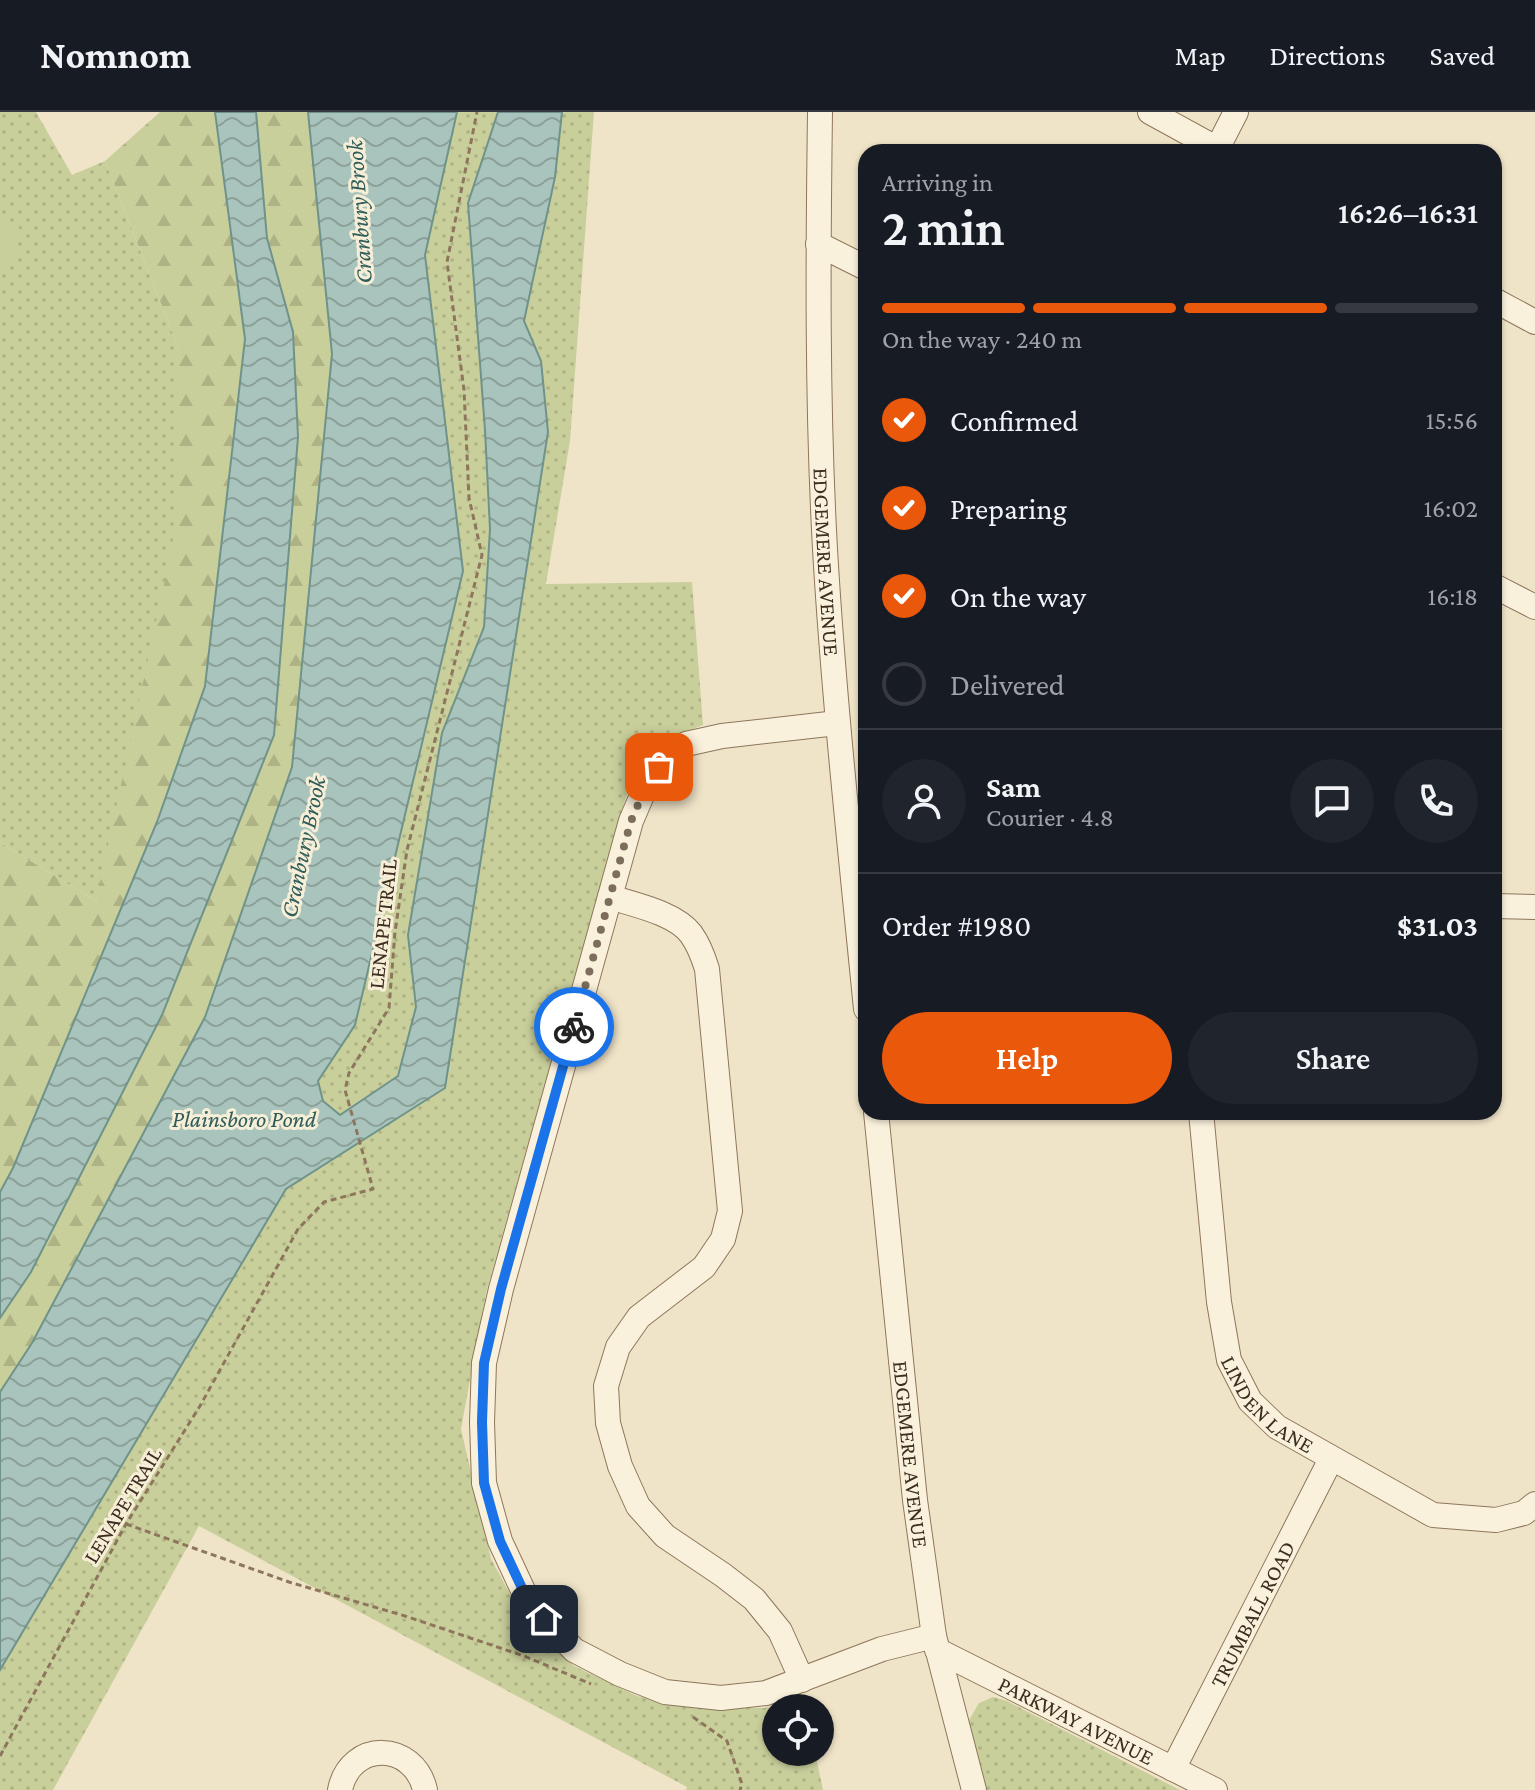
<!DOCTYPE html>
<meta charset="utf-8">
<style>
:root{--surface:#171b24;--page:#20242c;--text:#f1f3f6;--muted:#9ea1a6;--line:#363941;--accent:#ea580c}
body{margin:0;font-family:"Crimson Pro",serif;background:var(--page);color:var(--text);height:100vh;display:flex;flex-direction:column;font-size:30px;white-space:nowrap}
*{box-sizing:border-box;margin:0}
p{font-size:26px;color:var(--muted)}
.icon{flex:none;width:44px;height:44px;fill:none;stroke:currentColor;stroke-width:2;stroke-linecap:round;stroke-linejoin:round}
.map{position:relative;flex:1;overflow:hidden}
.panel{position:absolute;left:858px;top:32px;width:644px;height:976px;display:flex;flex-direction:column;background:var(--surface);border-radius:24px;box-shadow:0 2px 6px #0004}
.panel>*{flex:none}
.tools{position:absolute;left:762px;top:1582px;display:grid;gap:16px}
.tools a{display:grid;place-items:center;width:72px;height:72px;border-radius:50%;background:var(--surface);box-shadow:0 2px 6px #0004;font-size:40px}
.pin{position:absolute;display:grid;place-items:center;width:68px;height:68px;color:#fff;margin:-34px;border-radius:16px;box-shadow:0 4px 12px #0006}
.courier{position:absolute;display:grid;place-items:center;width:80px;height:80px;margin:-40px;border:6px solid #1a73e8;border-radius:50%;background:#fff;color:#222;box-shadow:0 2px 10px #0007}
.head em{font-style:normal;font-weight:600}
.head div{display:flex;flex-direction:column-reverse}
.head{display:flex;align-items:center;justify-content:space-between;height:136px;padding:0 24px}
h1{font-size:52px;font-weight:600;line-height:60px}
.bar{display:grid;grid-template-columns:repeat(4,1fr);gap:12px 8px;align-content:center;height:96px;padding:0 24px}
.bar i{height:10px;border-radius:6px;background:var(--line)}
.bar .active{background:var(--accent)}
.bar p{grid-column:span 4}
.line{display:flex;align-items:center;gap:20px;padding:0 24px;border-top:2px solid var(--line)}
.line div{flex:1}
.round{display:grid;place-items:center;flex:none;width:84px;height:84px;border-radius:42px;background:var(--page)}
ol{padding:0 24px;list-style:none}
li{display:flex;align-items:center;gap:24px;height:88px}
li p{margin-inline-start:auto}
li .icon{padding:8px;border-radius:50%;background:var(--accent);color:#fff;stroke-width:4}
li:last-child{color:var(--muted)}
li i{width:44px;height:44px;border:4px solid var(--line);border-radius:50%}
.primary-button{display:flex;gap:16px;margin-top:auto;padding:16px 24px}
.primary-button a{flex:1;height:92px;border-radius:48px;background:var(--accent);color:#fff;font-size:32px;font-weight:600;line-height:92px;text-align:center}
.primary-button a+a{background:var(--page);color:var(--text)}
header{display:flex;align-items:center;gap:48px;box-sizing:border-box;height:112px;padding:0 40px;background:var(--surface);border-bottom:2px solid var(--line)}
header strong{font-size:38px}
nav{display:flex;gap:44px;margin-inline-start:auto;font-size:28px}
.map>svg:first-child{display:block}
</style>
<header>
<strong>Nomnom</strong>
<nav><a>Map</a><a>Directions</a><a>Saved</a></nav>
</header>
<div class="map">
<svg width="1535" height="1678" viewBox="0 0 1535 1678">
<defs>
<pattern id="forest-firs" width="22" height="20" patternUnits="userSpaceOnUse" patternTransform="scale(2)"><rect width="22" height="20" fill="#c9cf9b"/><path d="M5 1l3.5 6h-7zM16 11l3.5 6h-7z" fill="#aeb285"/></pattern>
<pattern id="park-dots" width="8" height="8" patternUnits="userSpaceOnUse" patternTransform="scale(2)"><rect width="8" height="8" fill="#c9cf9b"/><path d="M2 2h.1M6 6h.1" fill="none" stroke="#aeb285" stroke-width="1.8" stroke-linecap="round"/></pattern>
<pattern id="water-waves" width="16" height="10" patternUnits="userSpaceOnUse" patternTransform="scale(2)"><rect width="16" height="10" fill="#a9c4bc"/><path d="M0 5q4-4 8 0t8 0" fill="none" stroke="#8ba098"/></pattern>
</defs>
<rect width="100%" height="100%" fill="#f0e4c8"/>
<g fill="url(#forest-firs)">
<path d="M160,0H215L245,227L205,574L157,710L13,1056L0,1080V730L96,789L178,235L105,49Z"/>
<path d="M256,0H308L332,242L292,655L205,905L32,1231L0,1280V1206L31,1160L162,903L274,623L293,220L267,126Z"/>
</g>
<g fill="url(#park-dots)">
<path d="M0,0H36L72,63L105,49L178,235L173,431L96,789L0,730Z"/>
<path d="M457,0H498L468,91L485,318L490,417L484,515L442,621L408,823L416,895L398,964L340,1003L323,989L318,969L355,913L463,459L425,143Z"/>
<path d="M562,0H594L570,329L546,472L692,470L703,613L678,623L655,644L626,684L486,1181L461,1317L491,1447L526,1511L574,1554L637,1584L689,1594L764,1596L805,1586L807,1596H776V1640H815L823,1678H686L687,1675L199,1414L53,1678H0V1558L286,1077L445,976L548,320L541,249L524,209L555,65Z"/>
<path d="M993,1585L1007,1589L1180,1678H984L968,1610L979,1591Z"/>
</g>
<path fill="#c9cf9b" d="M0,101L21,118C18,134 12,148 0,158Z"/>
<g fill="url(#water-waves)" stroke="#6f938a" stroke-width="2">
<path d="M215,0H256L267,126L293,220L298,325L274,623L162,903L31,1160L0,1206V1080L13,1056L157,710L205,574L245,227Z"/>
<path d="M308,0H457L425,143L463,459L355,913L318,969L323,989L340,1003L398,964L416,895L408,823L442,621L484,515L490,417L485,318L468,91L498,0H562L555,65L524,209L541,249L548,320L445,976L286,1077L0,1558V1280L32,1231L205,905L292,655L332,242Z"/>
</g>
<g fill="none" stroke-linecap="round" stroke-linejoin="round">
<defs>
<g id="minor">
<path id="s1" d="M820,0C818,146 817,292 825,437C834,591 851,744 866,897"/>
<path d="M1150,0L1223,40"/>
<path d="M1217,37L1236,0"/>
<path d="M818,132L866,156"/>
<path d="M1494,188L1535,210"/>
<path d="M1494,474L1535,495"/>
<path d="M837,611L722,624L686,632L659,655L643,681L631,709L501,1177L484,1251L482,1310L484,1371L500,1429L529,1491L574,1538L620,1562L665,1580L721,1586L766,1581L882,1537L934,1524"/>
<path d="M610,785C635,793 675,801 691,822C699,833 703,844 707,857L730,1099L723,1127L704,1155L639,1205L618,1235L606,1274L608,1311L620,1354L638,1394L665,1424L723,1463L754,1487L780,1519L802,1568"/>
<path d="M1494,794L1535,795"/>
<path id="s2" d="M876,1000L915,1388L934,1524L974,1678"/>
<path id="s3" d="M1201,1000L1219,1190L1229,1248L1250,1289L1277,1315L1433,1403L1496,1408L1524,1401L1535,1392"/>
<path id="s4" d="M937,1538L1215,1678"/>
<path id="s5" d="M1173,1657L1331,1347"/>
<path d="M340,1678C350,1628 414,1629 425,1678"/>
</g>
</defs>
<use href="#minor" stroke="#8d765c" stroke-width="26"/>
<g stroke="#8d765c" stroke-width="3" stroke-dasharray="6 4" stroke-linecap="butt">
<path d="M126,1412L289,1470L405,1504L524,1544L591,1572"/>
<path d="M693,1605L727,1629L742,1672L740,1678"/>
<path d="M0,1644L126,1412L200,1294L298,1117L324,1090L373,1077L345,978L349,961L389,896L395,820L407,738L482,443L469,386L464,278L447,150L477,0"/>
</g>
<use href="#minor" stroke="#faf1dc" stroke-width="24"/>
</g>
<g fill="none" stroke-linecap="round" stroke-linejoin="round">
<path stroke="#7c6e5b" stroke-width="8" stroke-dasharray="0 14.4" d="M574,915L631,709L643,681L659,655"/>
<path stroke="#1a73e8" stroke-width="10" d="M544,1507L529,1491L500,1429L484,1371L482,1310L484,1251L501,1177L574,915"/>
</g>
<g text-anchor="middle" stroke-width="6" stroke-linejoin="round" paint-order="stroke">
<g font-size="22" fill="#3d2e20" stroke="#f7eed8">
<text dy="8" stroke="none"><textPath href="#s1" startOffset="450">EDGEMERE AVENUE</textPath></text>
<text transform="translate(382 812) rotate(-84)" y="8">LENAPE TRAIL</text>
<text dy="8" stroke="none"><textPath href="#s3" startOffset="310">LINDEN LANE</textPath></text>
<text dy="8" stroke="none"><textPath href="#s2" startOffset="344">EDGEMERE AVENUE</textPath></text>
<text transform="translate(122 1393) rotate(-59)" y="8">LENAPE TRAIL</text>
<text dy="8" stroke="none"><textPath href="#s5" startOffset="174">TRUMBALL ROAD</textPath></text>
<text dy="8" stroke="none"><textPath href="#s4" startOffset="156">PARKWAY AVENUE</textPath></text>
</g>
<g font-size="24" font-style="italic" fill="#2f5d5a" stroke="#f7eed8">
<text transform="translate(359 100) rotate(-94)" y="8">Cranbury Brook</text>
<text transform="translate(303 735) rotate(-78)" y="8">Cranbury Brook</text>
<text x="244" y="1015">Plainsboro Pond</text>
</g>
</g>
</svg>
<div class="tools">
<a><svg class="icon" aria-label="locate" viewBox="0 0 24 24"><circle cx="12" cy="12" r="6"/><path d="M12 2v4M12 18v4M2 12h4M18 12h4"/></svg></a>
</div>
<div class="pin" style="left:659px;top:655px;background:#ea580c"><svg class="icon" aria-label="bag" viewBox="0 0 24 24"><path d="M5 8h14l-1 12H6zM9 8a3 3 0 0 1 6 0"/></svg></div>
<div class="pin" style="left:544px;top:1507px;background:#1f2937"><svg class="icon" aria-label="home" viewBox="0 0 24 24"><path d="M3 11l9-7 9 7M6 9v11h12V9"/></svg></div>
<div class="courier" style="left:574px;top:915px"><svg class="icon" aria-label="bike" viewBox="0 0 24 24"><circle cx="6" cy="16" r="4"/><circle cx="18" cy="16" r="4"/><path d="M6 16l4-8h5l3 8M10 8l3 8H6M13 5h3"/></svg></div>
<section class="panel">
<div class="head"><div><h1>2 min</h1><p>Arriving in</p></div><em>16:26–16:31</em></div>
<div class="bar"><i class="active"></i><i class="active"></i><i class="active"></i><i></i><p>On the way · 240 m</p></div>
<ol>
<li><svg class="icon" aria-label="check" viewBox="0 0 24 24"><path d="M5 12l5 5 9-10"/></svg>Confirmed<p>15:56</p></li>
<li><svg class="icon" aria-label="check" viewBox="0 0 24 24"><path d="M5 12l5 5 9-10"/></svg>Preparing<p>16:02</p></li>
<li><svg class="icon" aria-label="check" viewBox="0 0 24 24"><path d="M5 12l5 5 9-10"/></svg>On the way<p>16:18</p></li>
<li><i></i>Delivered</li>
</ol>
<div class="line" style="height:144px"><a class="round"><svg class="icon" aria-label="person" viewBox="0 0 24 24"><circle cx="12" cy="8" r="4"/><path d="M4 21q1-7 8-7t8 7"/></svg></a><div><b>Sam</b><p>Courier · 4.8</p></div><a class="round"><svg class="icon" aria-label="chat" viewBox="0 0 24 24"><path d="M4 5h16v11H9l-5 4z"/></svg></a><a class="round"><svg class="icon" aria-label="phone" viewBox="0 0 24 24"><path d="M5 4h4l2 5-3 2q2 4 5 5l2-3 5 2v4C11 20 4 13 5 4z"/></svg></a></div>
<div class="line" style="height:104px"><div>Order #1980</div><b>$31.03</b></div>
<div class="primary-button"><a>Help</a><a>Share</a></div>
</section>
</div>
